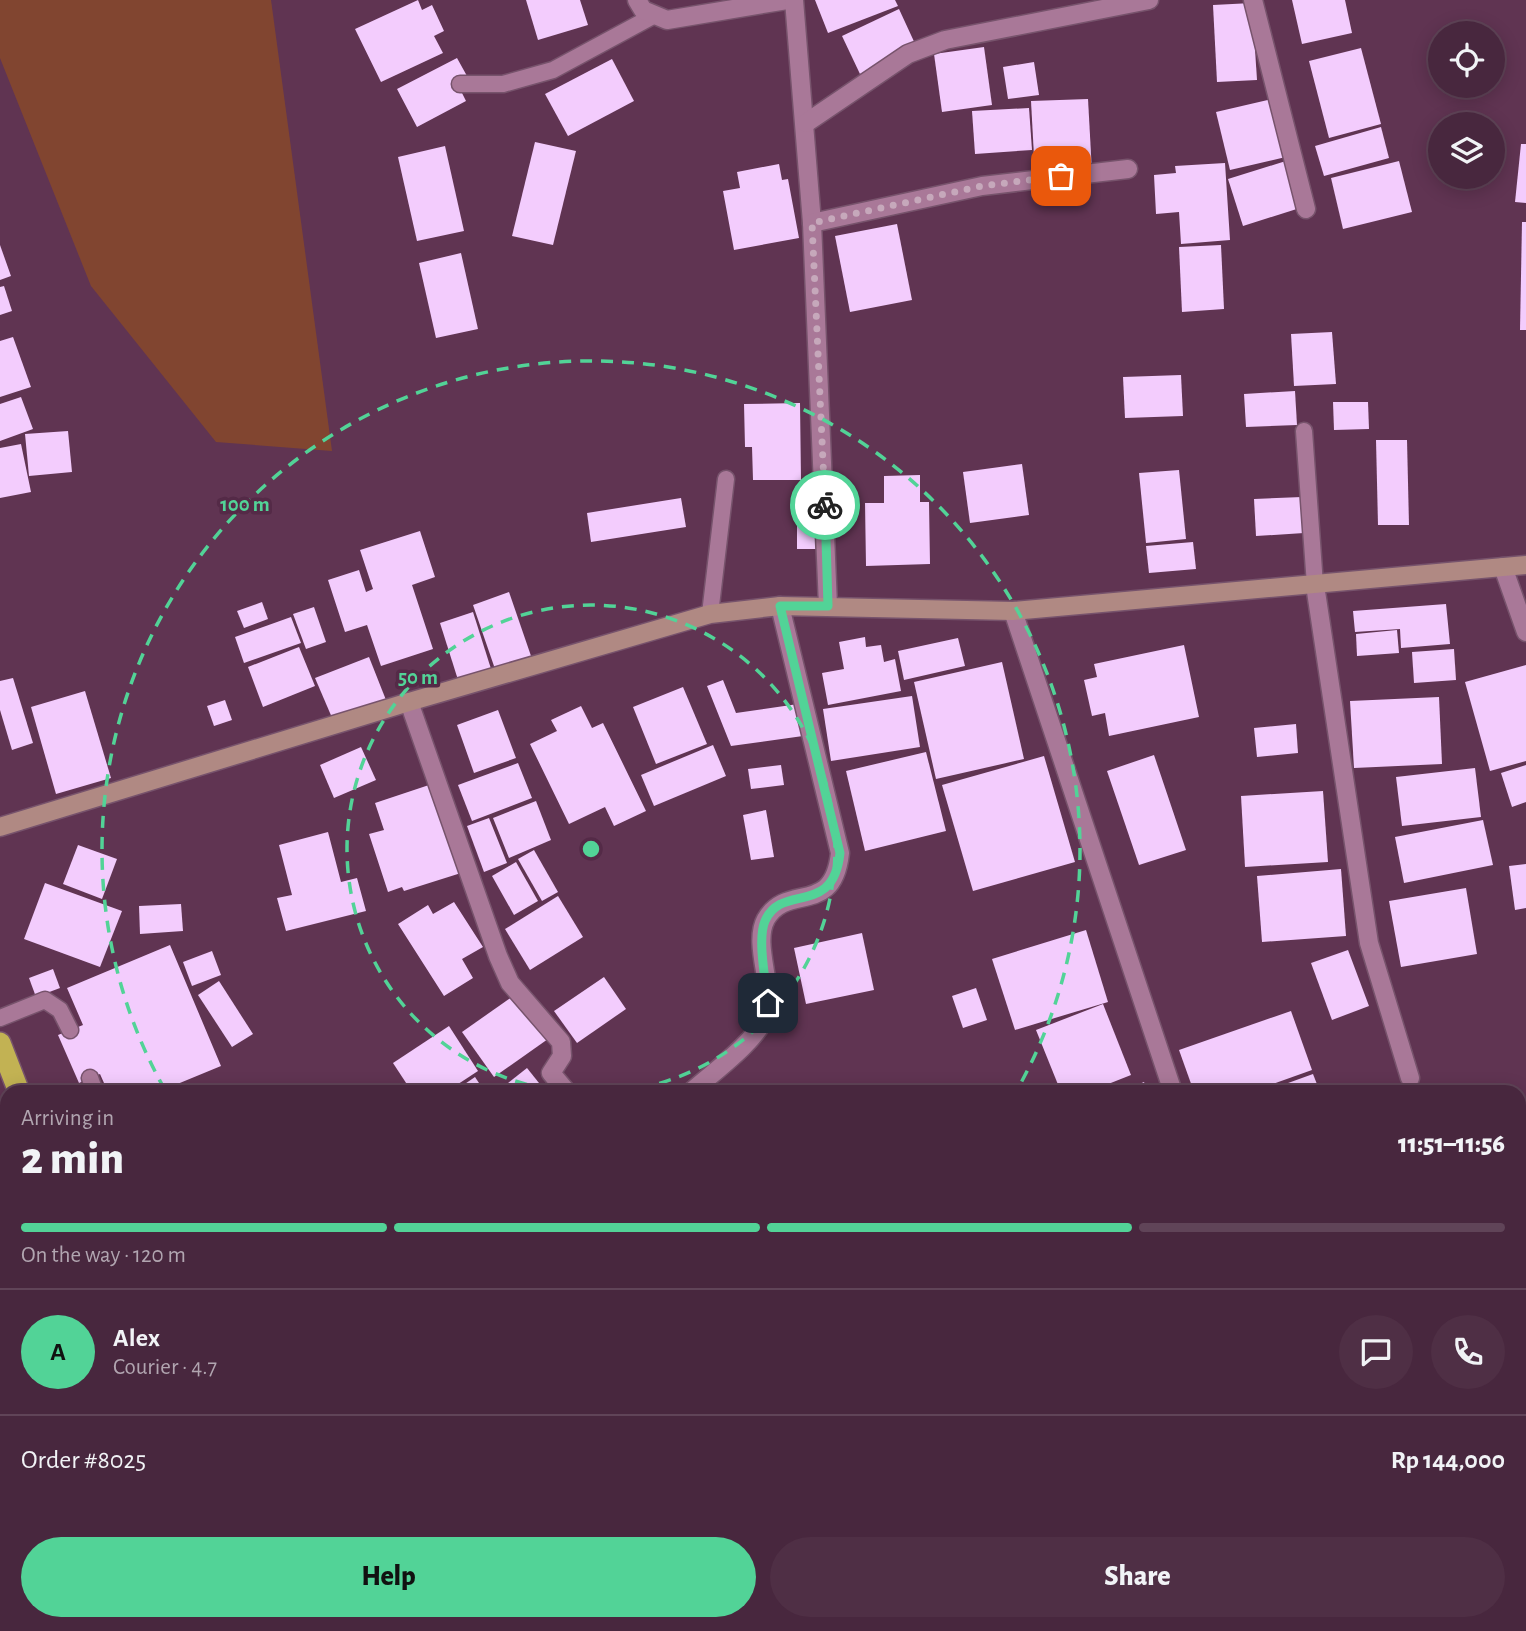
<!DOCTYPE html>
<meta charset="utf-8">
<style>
:root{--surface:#48273e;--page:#4f2f45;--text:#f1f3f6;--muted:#b1a5b0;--line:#604458;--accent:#52d397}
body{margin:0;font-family:"Alegreya Sans",sans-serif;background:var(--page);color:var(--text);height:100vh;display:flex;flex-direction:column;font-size:26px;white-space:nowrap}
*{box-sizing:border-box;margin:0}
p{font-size:23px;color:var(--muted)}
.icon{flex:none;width:38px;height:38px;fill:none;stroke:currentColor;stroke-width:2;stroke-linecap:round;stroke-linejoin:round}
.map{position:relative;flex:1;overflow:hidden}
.drawer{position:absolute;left:0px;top:1085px;width:1526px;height:546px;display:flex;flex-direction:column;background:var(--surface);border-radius:21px 21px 0 0;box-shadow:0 4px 18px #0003,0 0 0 2px var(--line)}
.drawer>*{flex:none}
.buttons{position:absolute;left:1428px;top:21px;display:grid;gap:14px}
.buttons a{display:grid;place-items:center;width:77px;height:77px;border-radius:50%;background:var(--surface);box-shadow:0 4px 18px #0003,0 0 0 2px var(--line);font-size:35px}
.pin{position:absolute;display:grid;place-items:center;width:60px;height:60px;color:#fff;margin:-30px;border-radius:14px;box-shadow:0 4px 10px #0006}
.courier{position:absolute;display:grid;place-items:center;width:70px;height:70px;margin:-35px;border:5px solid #52d397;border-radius:50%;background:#fff;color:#222;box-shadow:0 2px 9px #0007}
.head em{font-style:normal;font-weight:800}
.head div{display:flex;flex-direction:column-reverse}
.head{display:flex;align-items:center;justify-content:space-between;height:119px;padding:0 21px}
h1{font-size:46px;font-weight:800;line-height:52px}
.bar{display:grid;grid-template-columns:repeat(4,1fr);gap:10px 7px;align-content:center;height:84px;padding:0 21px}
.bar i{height:9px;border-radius:5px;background:var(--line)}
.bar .current{background:var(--accent)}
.bar p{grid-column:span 4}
.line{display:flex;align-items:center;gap:18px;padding:0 21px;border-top:2px solid var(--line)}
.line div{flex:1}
.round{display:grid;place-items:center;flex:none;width:74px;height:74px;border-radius:37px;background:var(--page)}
.button{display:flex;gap:14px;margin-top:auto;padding:14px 21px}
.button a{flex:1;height:80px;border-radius:42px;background:var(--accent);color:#111;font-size:28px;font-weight:800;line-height:80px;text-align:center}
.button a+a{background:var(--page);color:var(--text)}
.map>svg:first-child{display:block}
</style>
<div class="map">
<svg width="1526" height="1631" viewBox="0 0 1526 1631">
<rect width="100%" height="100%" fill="#603452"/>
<path fill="#814530" d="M0,0H271L332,451L216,442L91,286L0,58Z"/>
<g fill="#f3ccfd">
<path d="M418,0L422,10L432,5L444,31L434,36L443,53L381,82L355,29Z"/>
<path d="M526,0H580L588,25L538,40Z"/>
<path d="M815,0H895L898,6L828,33Z"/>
<path d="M1292,0H1345L1352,33L1302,44Z"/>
<path d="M1252,3L1257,80L1217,82L1213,5Z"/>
<path d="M899,9L917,48L860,74L842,36Z"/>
<path d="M984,47L992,105L942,112L934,54Z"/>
<path d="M1361,48L1381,124L1329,138L1309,61Z"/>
<path d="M457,58L467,76L456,81L466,101L417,127L397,89Z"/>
<path d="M612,59L634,101L568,136L545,94Z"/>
<path d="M1034,62L1039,95L1008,99L1003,67Z"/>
<path d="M1276,98L1290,156L1230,170L1216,112Z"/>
<path d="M1088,99L1092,172L1035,175L1031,101Z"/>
<path d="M1029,108L1032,150L975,154L972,111Z"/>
<path d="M1381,127L1389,158L1324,176L1315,146Z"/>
<path d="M535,142L576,151L553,245L512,236Z"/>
<path d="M1521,144H1526V203L1515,202Z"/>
<path d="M445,146L464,231L417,241L398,157Z"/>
<path d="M1289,160L1303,207L1243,226L1228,179Z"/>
<path d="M1399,161L1412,212L1343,229L1331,178Z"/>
<path d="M1225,163L1230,240L1181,244L1179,212L1156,214L1154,175L1176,173L1175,166Z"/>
<path d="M779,164L782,180L788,179L799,238L734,250L723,191L740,188L737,172Z"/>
<path d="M1522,222H1526V330H1520Z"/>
<path d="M897,224L912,300L850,312L835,236Z"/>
<path d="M0,245L11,276L0,280Z"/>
<path d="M1221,245L1224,309L1182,312L1179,247Z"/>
<path d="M461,253L478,329L436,338L419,263Z"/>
<path d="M4,286L12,311L0,315V287Z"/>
<path d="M1332,332L1336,384L1294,386L1291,334Z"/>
<path d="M13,337L31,387L0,397V341Z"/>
<path d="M1181,375L1183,416L1125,418L1123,377Z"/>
<path d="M1295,391L1297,425L1246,427L1244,394Z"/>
<path d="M21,397L33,429L0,441V404Z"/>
<path d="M1333,402H1368L1369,429L1334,430Z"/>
<path d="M800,403L801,480H753L752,447H745L744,404Z"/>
<path d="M68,431L72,472L29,476L25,434Z"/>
<path d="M1376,440H1407L1409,525H1378Z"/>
<path d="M21,444L31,492L0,498V448Z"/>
<path d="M1022,464L1029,515L970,523L963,472Z"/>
<path d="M1179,470L1186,539L1146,543L1139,473Z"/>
<path d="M920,475V502H929L930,564L866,566L865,503H884V476Z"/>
<path d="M1302,497L1304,533L1256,536L1254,499Z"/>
<path d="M681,498L686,527L591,542L587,513Z"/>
<rect x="797" y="518" width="21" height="31"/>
<path d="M420,531L435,577L412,585L433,649L381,666L367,625L345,632L328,580L359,570L366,592L373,589L360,550Z"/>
<path d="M1193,542L1196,569L1149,573L1146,546Z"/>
<path d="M509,592L531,656L495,669L473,605Z"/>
<path d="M262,602L268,619L244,628L237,611Z"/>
<path d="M1446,604L1450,644L1401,648L1400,629L1355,632L1353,611Z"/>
<path d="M314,607L326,642L306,649L293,614Z"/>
<path d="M473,612L492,672L459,683L440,623Z"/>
<path d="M291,617L301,643L244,663L235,637Z"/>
<path d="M1397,630L1399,653L1357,656L1356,634Z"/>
<path d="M865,637L866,647L881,645L884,662L895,659L901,691L828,705L822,673L844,669L839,642Z"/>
<path d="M958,638L965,666L904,680L898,651Z"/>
<path d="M1184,645L1199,717L1109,736L1105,713L1092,716L1084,680L1097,677L1094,664Z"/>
<path d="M299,647L315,686L263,707L248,667Z"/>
<path d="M1454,649L1456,680L1414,683L1412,652Z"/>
<path d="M369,657L386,700L333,720L315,678Z"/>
<path d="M1002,662L1024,759L936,779L914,682Z"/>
<path d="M1526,665V761L1490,771L1465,682Z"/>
<path d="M13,678L33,743L12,750L0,710V681Z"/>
<path d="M723,680L736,713L798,704L803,736L731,746L707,686Z"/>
<path d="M683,687L707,744L656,764L633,707Z"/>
<path d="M85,691L111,778L56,794L31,707Z"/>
<path d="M912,696L920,747L831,761L823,709Z"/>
<path d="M1439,697L1442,764L1354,768L1350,701Z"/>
<path d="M225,700L232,720L214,726L207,706Z"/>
<path d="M581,706L592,728L603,723L646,811L614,826L605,807L569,824L530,744L557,731L551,720Z"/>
<path d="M498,710L516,758L474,773L457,725Z"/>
<path d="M1296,724L1298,753L1257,757L1254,728Z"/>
<path d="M713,745L726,776L654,806L641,775Z"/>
<path d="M361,747L376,780L334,798L320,765Z"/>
<path d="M926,752L946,831L865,851L846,771Z"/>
<path d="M1154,755L1186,850L1139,865L1107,771Z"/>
<path d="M1044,756L1075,862L973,891L942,785Z"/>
<path d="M518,763L532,798L472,821L458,785Z"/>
<path d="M781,765L784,785L751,789L748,769Z"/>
<path d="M1526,765V802L1512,807L1501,773Z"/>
<path d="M1475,768L1481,817L1402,826L1396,777Z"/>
<path d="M432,784L461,873L404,891L402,887L388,892L369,834L384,830L375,803Z"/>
<path d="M1323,791L1328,862L1245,867L1241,796Z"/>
<path d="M536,801L551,840L509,858L493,818Z"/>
<path d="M766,810L774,857L751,860L743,815Z"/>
<path d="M489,818L507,863L484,872L467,826Z"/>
<path d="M1483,820L1493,865L1404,883L1395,837Z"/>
<path d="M328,832L341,882L357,878L366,911L286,931L277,898L292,895L279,845Z"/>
<path d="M78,845L117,859L102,899L63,884Z"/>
<path d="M534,850L558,892L542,901L518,859Z"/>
<path d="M516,862L538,901L514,915L492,876Z"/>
<path d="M1526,864V908L1515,910L1509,866Z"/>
<path d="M1341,869L1346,936L1262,942L1257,876Z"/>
<path d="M45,883L122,911L100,967L24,939Z"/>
<path d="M1466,888L1477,954L1401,967L1389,901Z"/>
<path d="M558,896L583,937L530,970L505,929Z"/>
<path d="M454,902L483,947L462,959L473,978L444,996L398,924L428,905L433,914Z"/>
<path d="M181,904L183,931L140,934L139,906Z"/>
<path d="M1086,930L1108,1002L1015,1030L992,959Z"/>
<path d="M862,933L874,990L806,1004L794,948Z"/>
<path d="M170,945L221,1066L158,1092H108L100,1074L79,1083L58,1035L83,1025L67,988Z"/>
<path d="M1348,950L1369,1006L1332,1020L1311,963Z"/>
<path d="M212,951L221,975L192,986L183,962Z"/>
<path d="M53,969L60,988L36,997L29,978Z"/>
<path d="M604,977L626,1009L577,1043L554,1011Z"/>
<path d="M219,981L253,1034L232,1047L198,995Z"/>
<path d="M976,988L987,1020L963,1028L952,996Z"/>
<path d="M516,994L548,1039L494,1077L462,1032Z"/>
<path d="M1103,1004L1131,1075L1088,1092H1061L1036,1030Z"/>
<path d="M1291,1011L1312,1070L1250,1092H1194L1179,1050Z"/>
<path d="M449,1026L478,1071L446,1092H412L393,1063Z"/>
<path d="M527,1068L543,1088L538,1092H507L503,1087Z"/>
<path d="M1313,1074L1320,1092H1278L1277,1087Z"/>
<path d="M475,1077L485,1092H453Z"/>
<path d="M1144,1082L1148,1092H1121Z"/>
<path d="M1526,1134V1159L1519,1144V1138Z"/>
<path d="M1519,1270L1526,1289V1353L1519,1355Z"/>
<path d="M7,1535V1568L0,1566V1552Z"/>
<path d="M1526,1554V1624L1507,1631H1314L1332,1624H1519V1556Z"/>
<path d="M35,1624H41L45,1631H23Z"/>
<path d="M61,1624H109L98,1631H65Z"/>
<path d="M475,1624H490L493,1631H458Z"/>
<path d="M605,1624H633L621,1631H609Z"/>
<path d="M759,1624H820L823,1631H762Z"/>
<path d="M868,1624H898L912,1631H864Z"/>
<path d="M1031,1624H1140L1143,1631H1033Z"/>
</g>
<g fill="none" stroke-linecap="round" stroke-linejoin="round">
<defs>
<g id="lane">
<path d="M460,84H503L553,70L653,16"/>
<path d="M1304,431L1315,585"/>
<path d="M710,614L726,479"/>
<path d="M0,1018L45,1000L60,1010L70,1030"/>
<path d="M90,1078L95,1092"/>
<path d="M1519,1214L1526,1231"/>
<path d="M1519,1463L1526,1472"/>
<path d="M0,1482H7"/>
<path d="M204,1631L219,1624"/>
<path d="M943,1631L944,1624"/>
</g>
<g id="street">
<path d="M637,0L643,10L667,20L787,0"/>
<path d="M794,0L812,223L828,606"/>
<path d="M1253,0L1306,209"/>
<path d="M806,123L908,54L945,40L1149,0"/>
<path d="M812,223L982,186L1128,169"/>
<path d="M1503,567L1526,632"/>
<path d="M1315,585L1369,943L1410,1078"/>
<path d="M1013,611L1173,1092"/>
<path d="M409,702L498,956L510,983L561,1042L562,1056L551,1073L567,1092"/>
<path d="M691,1092C711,1074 758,1040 766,1015C775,988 752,944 766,919C788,882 833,917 840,853L780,606"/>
<path d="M356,1631L375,1624"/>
</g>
<path id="secondary" d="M0,827L409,702L710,614L780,606L1013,611L1526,565"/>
<g id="highway">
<path d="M0,1043L19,1092"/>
<path d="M223,1624L225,1631"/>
</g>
</defs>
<use href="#lane" stroke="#77536c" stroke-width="19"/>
<use href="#street" stroke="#77536c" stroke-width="21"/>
<use href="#secondary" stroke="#77536c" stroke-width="21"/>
<use href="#highway" stroke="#77536c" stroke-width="24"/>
<use href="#lane" stroke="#a97898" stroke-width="16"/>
<use href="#street" stroke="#a97898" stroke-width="18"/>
<use href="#secondary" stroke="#b08983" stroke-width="18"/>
<use href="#highway" stroke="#c2b253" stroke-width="21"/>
</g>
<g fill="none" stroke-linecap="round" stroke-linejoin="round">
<path stroke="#c6a8bb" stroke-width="7" stroke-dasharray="0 12.6" d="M825,505L812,223L982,186L1061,176"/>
<path stroke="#52d397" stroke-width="9" d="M768,1003C766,983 757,939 765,921C782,882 833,918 840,853L780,606H828L825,505"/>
</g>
<g fill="none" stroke="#52d397" stroke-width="3.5" stroke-dasharray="12 9">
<path d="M568 1092A244 244 0 1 1 614 1092"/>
<path d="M165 1090A489 489 0 1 1 1017 1090"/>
</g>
<circle cx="591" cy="849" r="10" fill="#52d397" stroke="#542a47" stroke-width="3.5"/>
<g font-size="21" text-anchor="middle" font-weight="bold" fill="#52d397" stroke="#542a47" stroke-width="7" stroke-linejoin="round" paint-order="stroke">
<text x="245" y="511">100 m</text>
<text x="418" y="684">50 m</text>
</g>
</svg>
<div class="buttons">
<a><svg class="icon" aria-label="locate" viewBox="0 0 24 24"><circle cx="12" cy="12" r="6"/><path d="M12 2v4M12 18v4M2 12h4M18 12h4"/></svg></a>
<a><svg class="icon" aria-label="layers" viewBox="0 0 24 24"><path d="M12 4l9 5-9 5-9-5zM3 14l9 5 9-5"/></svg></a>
</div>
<div class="pin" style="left:1061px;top:176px;background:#ea580c"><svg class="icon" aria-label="bag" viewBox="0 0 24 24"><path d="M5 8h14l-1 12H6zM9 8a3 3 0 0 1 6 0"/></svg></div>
<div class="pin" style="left:768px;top:1003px;background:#1f2937"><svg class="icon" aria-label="home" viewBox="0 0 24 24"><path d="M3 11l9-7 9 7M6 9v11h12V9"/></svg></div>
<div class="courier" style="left:825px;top:505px"><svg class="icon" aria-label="bike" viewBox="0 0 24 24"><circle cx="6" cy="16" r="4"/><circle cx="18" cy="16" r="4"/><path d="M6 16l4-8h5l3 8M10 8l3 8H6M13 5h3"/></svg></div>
<section class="drawer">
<div class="head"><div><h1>2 min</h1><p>Arriving in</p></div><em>11:51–11:56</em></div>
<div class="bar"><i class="current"></i><i class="current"></i><i class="current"></i><i></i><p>On the way · 120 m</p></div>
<div class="line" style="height:126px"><b class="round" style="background:var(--accent);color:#111">A</b><div><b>Alex</b><p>Courier · 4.7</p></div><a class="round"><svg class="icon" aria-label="chat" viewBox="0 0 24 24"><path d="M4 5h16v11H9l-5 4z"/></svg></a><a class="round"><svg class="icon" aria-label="phone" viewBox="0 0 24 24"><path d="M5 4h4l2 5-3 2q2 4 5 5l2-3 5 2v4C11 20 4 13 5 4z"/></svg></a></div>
<div class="line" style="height:91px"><div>Order #8025</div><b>Rp 144,000</b></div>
<div class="button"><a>Help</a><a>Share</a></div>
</section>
</div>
